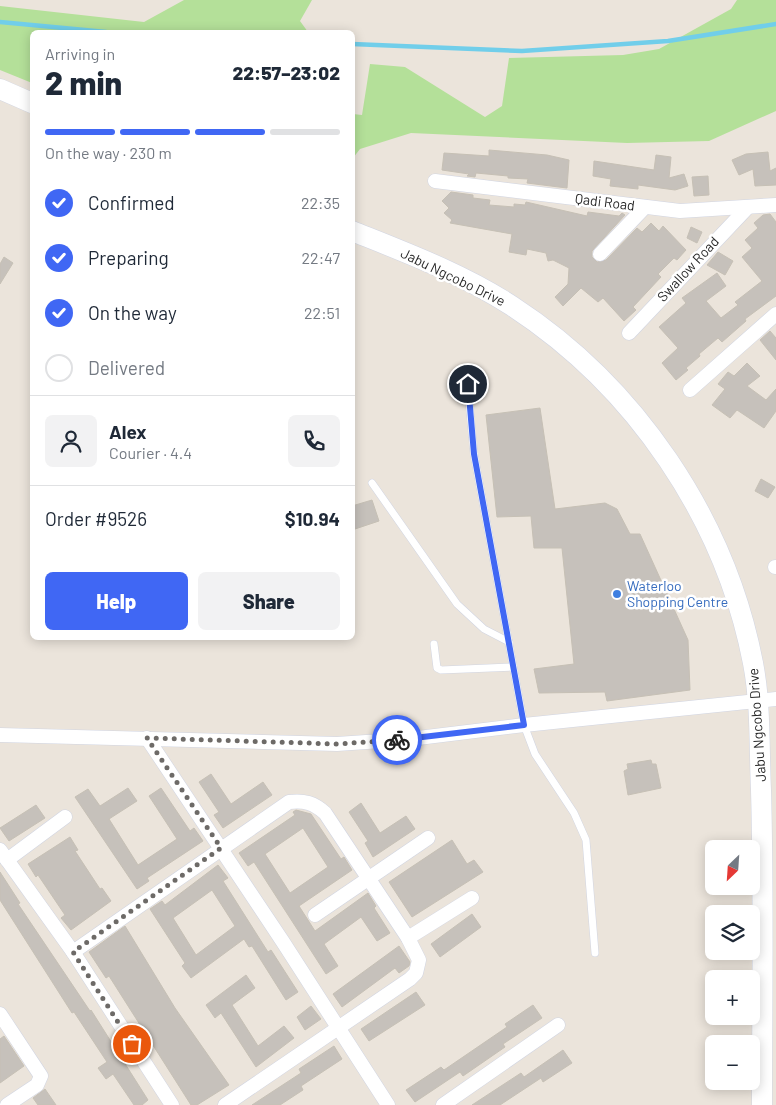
<!DOCTYPE html>
<meta charset="utf-8">
<style>
:root{--surface:#fff;--page:#f2f2f3;--text:#1f2937;--muted:#747a83;--line:#e0e1e3;--accent:#4067f4}
body{margin:0;font-family:Barlow,sans-serif;background:var(--page);color:var(--text);height:100vh;display:flex;flex-direction:column;font-size:19px;white-space:nowrap}
*{box-sizing:border-box;margin:0}
p{font-size:16px;color:var(--muted)}
.icon{flex:none;width:28px;height:28px;fill:none;stroke:currentColor;stroke-width:2;stroke-linecap:round;stroke-linejoin:round}
.map{position:relative;flex:1;overflow:hidden}
.details{position:absolute;left:30px;top:30px;width:325px;height:610px;display:flex;flex-direction:column;background:var(--surface);border-radius:8px;box-shadow:0 2px 12px #0003}
.details>*{flex:none}
.needle{width:32px;rotate:205deg}
.tools{position:absolute;left:705px;top:840px;display:grid;gap:10px}
.tools a{display:grid;place-items:center;width:55px;height:55px;border-radius:8px;background:var(--surface);box-shadow:0 2px 12px #0003;font-size:25px}
.pin{position:absolute;display:grid;place-items:center;width:42px;height:42px;color:#fff;margin:-21px;border:2px solid #fff;border-radius:50%;box-shadow:0 1px 5px #0007}
.courier{position:absolute;display:grid;place-items:center;width:50px;height:50px;margin:-25px;border:4px solid #4067f4;border-radius:50%;background:#fff;color:#222;box-shadow:0 1px 6px #0007}
.overview em{font-style:normal;font-weight:800}
.overview div{display:flex;flex-direction:column-reverse}
.overview{display:flex;align-items:center;justify-content:space-between;height:85px;padding:0 15px}
h1{font-size:32px;font-weight:800;line-height:38px}
.bar{display:grid;grid-template-columns:repeat(4,1fr);gap:8px 5px;align-content:center;height:60px;padding:0 15px}
.bar i{height:6px;border-radius:4px;background:var(--line)}
.bar .active{background:var(--accent)}
.bar p{grid-column:span 4}
.line{display:flex;align-items:center;gap:12px;padding:0 15px;border-top:1px solid var(--line)}
.line div{flex:1}
.round{display:grid;place-items:center;flex:none;width:52px;height:52px;border-radius:8px;background:var(--page)}
ol{padding:0 15px;list-style:none}
li{display:flex;align-items:center;gap:15px;height:55px}
li p{margin-inline-start:auto}
li .icon{padding:5px;border-radius:50%;background:var(--accent);color:#fff;stroke-width:4}
li:last-child{color:var(--muted)}
li i{width:28px;height:28px;border:2px solid var(--line);border-radius:50%}
.action{display:flex;gap:10px;margin-top:auto;padding:10px 15px}
.action a{flex:1;height:58px;border-radius:8px;background:var(--accent);color:#fff;font-size:20px;font-weight:800;line-height:58px;text-align:center}
.action a+a{background:var(--page);color:var(--text)}
.map>svg:first-child{display:block}
</style>
<div class="map">
<svg width="776" height="1105" viewBox="0 0 776 1105">
<rect width="100%" height="100%" fill="#ebe4db"/>
<g fill="#b4e099">
<path d="M184,0H312L300,21L308,32H32V83L0,70V6L144,22Z"/>
<path d="M737,0H776V111L709,141L627,143L411,133L360,149L353,158V114L362,115L370,64L405,67L485,117L502,106L509,58L623,55L659,49L731,9Z"/>
</g>
<g fill="none" stroke-linecap="round" stroke-linejoin="round">
<g stroke="#71ceea" stroke-width="4.5">
<path d="M0,22L106,32"/>
<path d="M352,44L522,51L668,41L776,24"/>
</g>
</g>
<g fill="#c6c1bb" stroke="#c6c0b5" fill-rule="evenodd">
<path d="M489,150L547,155L569,160L567,188L527,183L528,179L508,178V176L476,173L475,177L467,176L469,174L442,170L444,153L489,156Z"/>
<path d="M768,152L770,171L776,168V185L755,186L753,169L739,175L732,160L746,154Z"/>
<path d="M656,155L671,157L669,178L684,174L688,186L675,190L638,185V189L610,186L611,179L593,176L594,161L654,170Z"/>
<path d="M708,176L709,195L694,196L692,177Z"/>
<path d="M451,192L473,195V198L490,200L489,205L514,207V204L525,205L526,202L587,216L588,212L619,216L622,213L625,215L592,251V257L597,262L606,260L637,228L642,232L651,223L659,231L663,226L686,250L677,260L674,258L658,274L661,277L633,307L636,310L624,321L603,298L598,302L581,288L563,306L555,297L568,284L569,268L553,260L548,261L546,253L527,249L526,255L509,252L512,234L450,223L452,220L444,213L449,208L442,201Z"/>
<path d="M770,214L776,222V296L745,319L746,321L722,342L718,338L699,354L700,356L686,368L688,370L676,380L662,363L678,348L659,327L686,303L682,298L717,273L726,286L706,301L721,318L738,305L735,302L762,281L742,257L752,248L745,240L758,228L754,223L763,215Z"/>
<path d="M691,227L702,232L697,243L687,238Z"/>
<path d="M718,252L733,261L725,275L707,265Z"/>
<path d="M4,257L13,263L0,284V264Z"/>
<path d="M770,331L776,338V360L760,340Z"/>
<path d="M747,363L760,376L747,386L766,400L776,389V411L764,428L737,410L730,418L712,405L725,389L718,384L728,372L734,376Z"/>
<path d="M540,408L555,509L605,503L617,509L630,534H640L688,640L690,690L607,701L605,692L539,693L534,669L574,664L562,548H534L531,516L497,517L486,415Z"/>
<path d="M761,479L775,487L768,498L755,491Z"/>
<path d="M372,500L379,521L352,530V506Z"/>
<path d="M651,760L652,764H656L661,788L628,795L624,771L628,769L627,764Z"/>
<path d="M211,774L231,804L263,782L272,795L223,828L214,815L219,812L199,782Z"/>
<path d="M128,788L137,801L109,819L138,865L177,839L149,796L161,788L190,831L194,828L203,841L147,878L149,881L137,889L75,797L88,789L100,806Z"/>
<path d="M361,803L380,833L406,816L415,829L373,857L365,843L368,841L349,812Z"/>
<path d="M36,805L45,818L9,841L0,828Z"/>
<path d="M296,810L311,814L341,859L344,857L352,870L299,906L315,931L368,893L376,906L374,908L390,933L377,941L361,917L324,944L338,966L326,974L254,862L248,866L239,853L295,815L293,812ZM303,828L328,867L290,893L265,854Z"/>
<path d="M70,837L78,850L75,851L100,889L102,888L111,901L71,930L61,918L65,915L38,875L36,877L28,864Z"/>
<path d="M452,840L467,864L474,860L483,872L412,917L389,882Z"/>
<path d="M218,865L228,878L223,881L268,952L271,950L298,992L286,1000L252,946L249,947L244,939L191,978L182,966L185,963L150,909L162,901L165,905ZM212,890L235,926L196,955L173,918Z"/>
<path d="M0,872L20,903L18,904L90,1011L91,1010L148,1100L142,1105H134L113,1074L106,1079L98,1068L107,1062L74,1012L72,1013L0,900Z"/>
<path d="M472,914L481,927L440,957L431,944Z"/>
<path d="M125,926L175,1008L229,1085L197,1105H191L109,976L106,978L89,952Z"/>
<path d="M399,946L410,962L409,966L399,973L395,968L342,1007L333,994Z"/>
<path d="M246,975L255,988L232,1005L258,1046L284,1026L294,1038L256,1067L221,1013L215,1018L206,1005Z"/>
<path d="M416,992L425,1005L369,1041L361,1029Z"/>
<path d="M533,1005L542,1018L503,1044L505,1047L463,1076L460,1072L415,1102L406,1090L441,1067L444,1070L507,1027L505,1024Z"/>
<path d="M311,1006L321,1019L305,1030L297,1017Z"/>
<path d="M4,1036L24,1066L0,1083V1039Z"/>
<path d="M334,1046L342,1059L301,1086L303,1090L280,1105H252L301,1073L299,1069Z"/>
<path d="M563,1050L572,1063L543,1082L541,1078L500,1105H472L521,1073L524,1077Z"/>
<path d="M45,1089L56,1105H38L33,1098Z"/>
</g>
<g fill="none" stroke-linecap="round" stroke-linejoin="round">
<defs>
<g id="service">
<path d="M468,368L469,400L474,454L524,725L535,754L574,813L586,840L595,953"/>
<path d="M372,483L457,604L484,629L509,642"/>
<path d="M434,644L437,668L441,670L513,667"/>
</g>
<g id="minor">
<path d="M435,181L680,211L776,205"/>
<path d="M600,254L645,207"/>
<path d="M629,333L748,207"/>
<path d="M690,390L776,314"/>
<path d="M775,567H776"/>
<path d="M0,735L337,744L410,739L524,725L776,699"/>
<path d="M147,738L283,942L388,1105"/>
<path d="M0,850L73,952L172,1105"/>
<path d="M7,860L65,817"/>
<path d="M315,915L428,838"/>
<path d="M408,938L472,898"/>
<path d="M73,952L289,802C304,800 314,803 325,813L408,938L419,960L416,973L410,979L225,1105"/>
<path d="M0,1014L41,1076L37,1085L7,1105"/>
<path d="M443,1105L558,1025"/>
</g>
<g id="secondary">
<path d="M0,89L32,103"/>
<path d="M352,231C407,253 463,274 512,306C635,386 725,518 753,663C761,704 759,748 761,790C764,895 762,1000 762,1105"/>
</g>
</defs>
<use href="#service" stroke="#d1d5e2" stroke-width="8"/>
<use href="#minor" stroke="#d1d5e2" stroke-width="15"/>
<use href="#secondary" stroke="#d1d5e2" stroke-width="21"/>
<use href="#service" stroke="#fff" stroke-width="7"/>
<use href="#minor" stroke="#fff" stroke-width="14"/>
<use href="#secondary" stroke="#fff" stroke-width="20"/>
</g>
<g fill="none" stroke-linecap="round" stroke-linejoin="round">
<path stroke="#6d6a67" stroke-width="5" stroke-dasharray="0 9" d="M132,1044L73,952L221,848L147,738L337,744L397,740"/>
<path stroke="#4067f4" stroke-width="6" d="M397,740L524,725L474,454L468,384"/>
</g>
<circle fill="#3f7fe0" stroke="#fff" stroke-width="2" cx="617" cy="594" r="5"/>
<g text-anchor="middle" stroke-width="5" stroke-linejoin="round" paint-order="stroke">
<g font-size="14" fill="#292929" stroke="#fff">
<text transform="translate(605 202) rotate(7)" y="5">Qadi Road</text>
<text transform="translate(688 269) rotate(-47)" y="5">Swallow Road</text>
<text transform="translate(453 277) rotate(26)" y="5">Jabu Ngcobo Drive</text>
<text transform="translate(757 725) rotate(-94)" y="5">Jabu Ngcobo Drive</text>
</g>
<g font-size="14" fill="#366cbe" stroke="#fff" text-anchor="start">
<text x="627" y="591">Waterloo<tspan x="627" dy="16">Shopping Centre</tspan></text>
</g>
</g>
</svg>
<div class="tools">
<a><svg class="needle" viewBox="-14 -14 28 28"><path d="M0-13l5 13h-10z" fill="#e53935"/><path d="M0 13l5-13h-10z" fill="#747a83"/></svg></a>
<a><svg class="icon" aria-label="layers" viewBox="0 0 24 24"><path d="M12 4l9 5-9 5-9-5zM3 14l9 5 9-5"/></svg></a>
<a>+</a>
<a>−</a>
</div>
<div class="pin" style="left:132px;top:1044px;background:#ea580c"><svg class="icon" aria-label="bag" viewBox="0 0 24 24"><path d="M5 8h14l-1 12H6zM9 8a3 3 0 0 1 6 0"/></svg></div>
<div class="pin" style="left:468px;top:384px;background:#1f2937"><svg class="icon" aria-label="home" viewBox="0 0 24 24"><path d="M3 11l9-7 9 7M6 9v11h12V9"/></svg></div>
<div class="courier" style="left:397px;top:740px"><svg class="icon" aria-label="bike" viewBox="0 0 24 24"><circle cx="6" cy="16" r="4"/><circle cx="18" cy="16" r="4"/><path d="M6 16l4-8h5l3 8M10 8l3 8H6M13 5h3"/></svg></div>
<section class="details">
<div class="overview"><div><h1>2 min</h1><p>Arriving in</p></div><em>22:57–23:02</em></div>
<div class="bar"><i class="active"></i><i class="active"></i><i class="active"></i><i></i><p>On the way · 230 m</p></div>
<ol>
<li><svg class="icon" aria-label="check" viewBox="0 0 24 24"><path d="M5 12l5 5 9-10"/></svg>Confirmed<p>22:35</p></li>
<li><svg class="icon" aria-label="check" viewBox="0 0 24 24"><path d="M5 12l5 5 9-10"/></svg>Preparing<p>22:47</p></li>
<li><svg class="icon" aria-label="check" viewBox="0 0 24 24"><path d="M5 12l5 5 9-10"/></svg>On the way<p>22:51</p></li>
<li><i></i>Delivered</li>
</ol>
<div class="line" style="height:90px"><a class="round"><svg class="icon" aria-label="person" viewBox="0 0 24 24"><circle cx="12" cy="8" r="4"/><path d="M4 21q1-7 8-7t8 7"/></svg></a><div><b>Alex</b><p>Courier · 4.4</p></div><a class="round"><svg class="icon" aria-label="phone" viewBox="0 0 24 24"><path d="M5 4h4l2 5-3 2q2 4 5 5l2-3 5 2v4C11 20 4 13 5 4z"/></svg></a></div>
<div class="line" style="height:65px"><div>Order #9526</div><b>$10.94</b></div>
<div class="action"><a>Help</a><a>Share</a></div>
</section>
</div>
